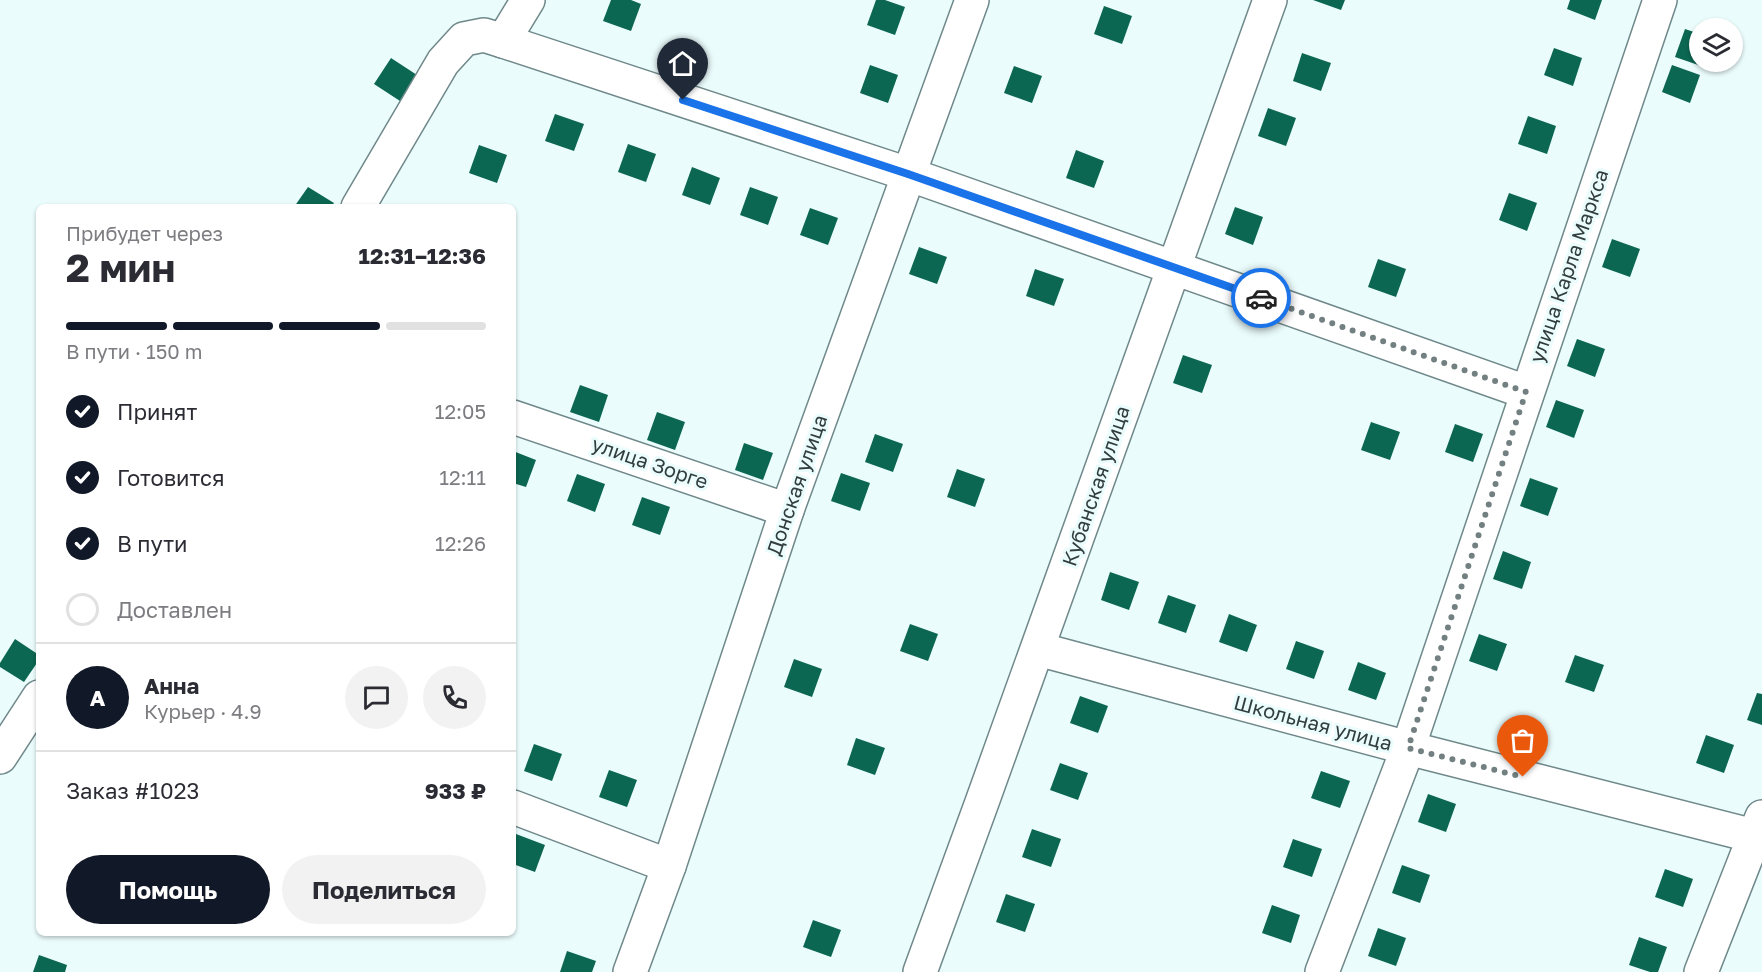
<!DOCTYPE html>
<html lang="ru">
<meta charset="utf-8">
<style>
:root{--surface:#fff;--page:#f2f2f3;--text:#2b2b33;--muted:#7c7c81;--line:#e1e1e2;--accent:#111827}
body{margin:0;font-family:"Golos Text",sans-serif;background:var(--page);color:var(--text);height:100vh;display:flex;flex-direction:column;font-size:22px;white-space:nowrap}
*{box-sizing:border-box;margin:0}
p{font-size:20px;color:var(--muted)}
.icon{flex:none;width:33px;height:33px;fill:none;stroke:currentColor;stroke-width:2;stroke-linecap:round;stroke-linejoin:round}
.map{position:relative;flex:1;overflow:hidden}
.side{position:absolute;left:36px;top:204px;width:480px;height:732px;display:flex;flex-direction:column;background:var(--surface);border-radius:9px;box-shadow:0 2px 4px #0004}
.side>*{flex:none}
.controls{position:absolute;left:1689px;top:18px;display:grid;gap:12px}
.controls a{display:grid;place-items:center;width:54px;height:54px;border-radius:50%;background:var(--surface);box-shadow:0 2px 4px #0004;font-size:30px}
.pin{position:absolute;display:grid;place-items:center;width:51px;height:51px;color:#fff;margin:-62px -26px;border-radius:50% 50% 50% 0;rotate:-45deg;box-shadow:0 0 6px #0007}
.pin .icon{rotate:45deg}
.courier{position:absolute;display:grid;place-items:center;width:60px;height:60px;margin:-30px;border:4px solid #1a73e8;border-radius:50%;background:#fff;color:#222;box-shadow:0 2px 8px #0007}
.headline em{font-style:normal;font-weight:700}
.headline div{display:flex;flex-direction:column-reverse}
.headline{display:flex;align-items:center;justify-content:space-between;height:102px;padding:0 30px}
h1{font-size:39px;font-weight:700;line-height:45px}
.bar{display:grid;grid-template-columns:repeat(4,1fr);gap:9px 6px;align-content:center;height:72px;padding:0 30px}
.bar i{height:8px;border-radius:4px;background:var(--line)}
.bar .active{background:var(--accent)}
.bar p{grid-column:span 4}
.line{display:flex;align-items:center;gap:15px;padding:0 30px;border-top:2px solid var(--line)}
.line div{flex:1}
.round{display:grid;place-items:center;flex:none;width:63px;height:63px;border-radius:32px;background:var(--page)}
ol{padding:0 30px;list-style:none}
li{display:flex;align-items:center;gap:18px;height:66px}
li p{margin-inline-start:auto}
li .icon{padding:6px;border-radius:50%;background:var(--accent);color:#fff;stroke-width:4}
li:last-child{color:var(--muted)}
li i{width:33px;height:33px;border:3px solid var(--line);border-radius:50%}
.button{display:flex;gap:12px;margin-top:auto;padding:12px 30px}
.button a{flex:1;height:69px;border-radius:36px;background:var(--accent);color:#fff;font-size:24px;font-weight:700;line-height:69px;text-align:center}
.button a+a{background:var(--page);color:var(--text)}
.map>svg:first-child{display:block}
</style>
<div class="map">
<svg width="1762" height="972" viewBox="0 0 1762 972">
<rect width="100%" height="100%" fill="#ebfcfd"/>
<g fill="#0c6752">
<path d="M611,0H631L641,4L631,31L603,21Z"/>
<path d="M876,0H885L905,7L895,35L867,25Z"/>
<path d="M1313,0H1345L1341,10Z"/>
<path d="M1570,0H1602L1595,20L1567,9Z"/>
<path d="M1104,6L1132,16L1122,44L1094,34Z"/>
<path d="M1685,29L1700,34V62H1706L1704,67L1675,57Z"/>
<path d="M1554,48L1582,58L1573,86L1544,75Z"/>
<path d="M1302,53L1331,63L1321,91L1293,81Z"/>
<path d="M391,58L417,75L400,101L374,84Z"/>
<path d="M870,65L898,75L888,103L860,93Z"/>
<path d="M1672,65L1700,75L1690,103L1662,92Z"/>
<path d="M1014,66L1042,76L1032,103L1004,93Z"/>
<path d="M1268,108L1296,118L1286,146L1258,136Z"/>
<path d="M555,114L584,124L574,151L545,141Z"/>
<path d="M1528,116L1556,126L1547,154L1518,144Z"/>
<path d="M628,144L656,154L646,182L618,172Z"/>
<path d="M479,145L507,155L497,183L469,173Z"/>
<path d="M1076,150L1104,161L1094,188L1066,178Z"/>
<path d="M692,167L720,178L710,205L682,195Z"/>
<path d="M308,187L334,203L331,207H294Z"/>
<path d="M750,187L778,197L768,225L740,215Z"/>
<path d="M1509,193L1537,203L1527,231L1499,220Z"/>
<path d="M1235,207L1263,217L1253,245L1225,234Z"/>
<path d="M810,208L838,218L828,245L800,235Z"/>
<path d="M1612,239L1640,249L1630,277L1602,267Z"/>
<path d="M919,247L947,257L937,284L909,274Z"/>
<path d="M1378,259L1406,269L1396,297L1368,287Z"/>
<path d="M1035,269L1064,279L1054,306L1026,296Z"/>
<path d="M1577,339L1605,349L1595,377L1567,366Z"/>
<path d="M1183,355L1212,365L1202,393L1173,383Z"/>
<path d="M580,385L608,395L599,422L570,412Z"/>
<path d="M1556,400L1584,410L1574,438L1546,427Z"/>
<path d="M657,412L685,422L675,450L647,440Z"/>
<path d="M1371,422L1400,432L1390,460L1361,450Z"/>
<path d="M1455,424L1483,434L1473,462L1445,452Z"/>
<path d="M875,434L903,444L893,472L865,462Z"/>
<path d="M744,443L773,453L763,480L735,470Z"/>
<path d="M513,451L536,460L526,487L513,483Z"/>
<path d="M957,469L985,479L975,507L947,497Z"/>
<path d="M841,473L870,483L860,511L831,501Z"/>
<path d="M577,474L605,484L595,512L567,501Z"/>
<path d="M1530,478L1558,488L1548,516L1520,506Z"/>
<path d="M642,497L670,507L660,535L632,525Z"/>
<path d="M1503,551L1531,562L1522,589L1493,579Z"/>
<path d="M1110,572L1139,582L1129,610L1101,600Z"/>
<path d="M1168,595L1196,605L1186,633L1158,623Z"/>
<path d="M1229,614L1257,625L1247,652L1219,642Z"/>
<path d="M910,624L938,634L928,661L900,651Z"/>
<path d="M1479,634L1507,644L1497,671L1469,661Z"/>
<path d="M15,639L39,655V660L24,682L0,667V663Z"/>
<path d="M1296,641L1324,651L1314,679L1286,669Z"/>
<path d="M1575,655L1604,665L1594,692L1565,682Z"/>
<path d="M794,659L822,669L812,697L784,687Z"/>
<path d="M1358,662L1386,673L1376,700L1348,690Z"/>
<path d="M1757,693L1762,694V725L1747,720Z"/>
<path d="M1080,696L1108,706L1098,733L1070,723Z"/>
<path d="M1706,735L1734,745L1724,773L1696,763Z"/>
<path d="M856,738L885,748L875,775L847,765Z"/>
<path d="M534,744L562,754L552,781L524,771Z"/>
<path d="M1060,763L1088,773L1078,800L1050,790Z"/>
<path d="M609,770L637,780L627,807L599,797Z"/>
<path d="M1321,771L1350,781L1340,808L1311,798Z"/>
<path d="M1428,794L1456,804L1446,832L1418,822Z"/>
<path d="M1032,829L1061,839L1051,867L1022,857Z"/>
<path d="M516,834L545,845L535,872L513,864V844Z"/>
<path d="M1293,839L1322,849L1312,877L1283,867Z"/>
<path d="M1402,865L1430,875L1420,903L1392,893Z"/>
<path d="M1665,869L1693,879L1683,907L1655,897Z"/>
<path d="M1006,894L1035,904L1025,932L996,922Z"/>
<path d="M1272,905L1300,915L1291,943L1262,933Z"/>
<path d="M813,920L841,930L831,957L803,947Z"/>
<path d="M1378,928L1406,938L1396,966L1368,956Z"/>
<path d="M1639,937L1667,947L1658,972H1650L1629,965Z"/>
<path d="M567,951L596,961L592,972H560Z"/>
<path d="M39,955L67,965L65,972H33Z"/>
</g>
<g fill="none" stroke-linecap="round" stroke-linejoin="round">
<defs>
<g id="minor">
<path d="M503,41L908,174L1526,392"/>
<path d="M358,207L443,62L464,39L484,35L503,41L528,0"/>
<path d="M513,417L787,510"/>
<path d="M1038,649L1408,748L1762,838"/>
<path d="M0,757L39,697"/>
<path d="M513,807L669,866"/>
<path d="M630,972L669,866L787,510L972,0"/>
<path d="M920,972C1039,649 1152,324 1270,0"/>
<path d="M1322,972L1408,748L1660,0"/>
<path d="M1701,972L1762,817"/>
</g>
</defs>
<use href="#minor" stroke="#6f888a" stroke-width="36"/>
<use href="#minor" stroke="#fff" stroke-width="33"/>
</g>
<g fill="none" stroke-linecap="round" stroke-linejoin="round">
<path stroke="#738081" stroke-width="6" stroke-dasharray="0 10.8" d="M1261,298L1526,392L1408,748L1523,777"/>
<path stroke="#1a73e8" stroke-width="8" d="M683,100L908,174L1261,298"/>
</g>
<g text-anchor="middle" stroke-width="6" stroke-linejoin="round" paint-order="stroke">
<g font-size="20" fill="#323d3e" stroke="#ebfcfd">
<text transform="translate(1569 266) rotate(-71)" y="7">улица Карла Маркса</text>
<text transform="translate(650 463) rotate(19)" y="7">улица Зорге</text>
<text transform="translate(797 485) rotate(-71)" y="7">Донская улица</text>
<text transform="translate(1096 486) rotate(-71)" y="7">Кубанская улица</text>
<text transform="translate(1313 723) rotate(15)" y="7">Школьная улица</text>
</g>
</g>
</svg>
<div class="controls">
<a><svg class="icon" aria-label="layers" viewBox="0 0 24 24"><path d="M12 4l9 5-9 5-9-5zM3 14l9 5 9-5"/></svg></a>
</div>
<div class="pin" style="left:1523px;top:777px;background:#ea580c"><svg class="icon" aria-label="bag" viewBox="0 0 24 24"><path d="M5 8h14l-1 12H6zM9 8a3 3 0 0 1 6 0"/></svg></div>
<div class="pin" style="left:683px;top:100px;background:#1f2937"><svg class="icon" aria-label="home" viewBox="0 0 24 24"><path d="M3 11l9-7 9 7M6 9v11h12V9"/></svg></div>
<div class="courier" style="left:1261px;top:298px"><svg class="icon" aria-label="car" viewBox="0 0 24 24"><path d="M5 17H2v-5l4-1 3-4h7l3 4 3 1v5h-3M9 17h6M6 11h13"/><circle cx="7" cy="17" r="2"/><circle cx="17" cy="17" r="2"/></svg></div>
<section class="side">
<div class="headline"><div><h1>2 мин</h1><p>Прибудет через</p></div><em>12:31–12:36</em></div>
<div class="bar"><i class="active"></i><i class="active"></i><i class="active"></i><i></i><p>В пути · 150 m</p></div>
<ol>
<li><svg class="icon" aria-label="check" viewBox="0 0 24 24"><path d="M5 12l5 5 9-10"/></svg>Принят<p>12:05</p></li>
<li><svg class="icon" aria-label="check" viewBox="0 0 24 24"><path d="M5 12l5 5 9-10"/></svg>Готовится<p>12:11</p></li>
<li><svg class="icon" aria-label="check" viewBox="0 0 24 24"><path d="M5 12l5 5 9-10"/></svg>В пути<p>12:26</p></li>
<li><i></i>Доставлен</li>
</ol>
<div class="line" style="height:108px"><b class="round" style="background:var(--accent);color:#fff">А</b><div><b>Анна</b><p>Курьер · 4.9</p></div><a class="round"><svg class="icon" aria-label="chat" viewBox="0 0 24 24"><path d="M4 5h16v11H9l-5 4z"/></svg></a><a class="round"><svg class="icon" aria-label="phone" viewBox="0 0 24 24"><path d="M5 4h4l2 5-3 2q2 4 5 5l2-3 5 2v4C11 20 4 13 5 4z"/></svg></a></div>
<div class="line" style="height:78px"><div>Заказ #1023</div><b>933 ₽</b></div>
<div class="button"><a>Помощь</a><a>Поделиться</a></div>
</section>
</div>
